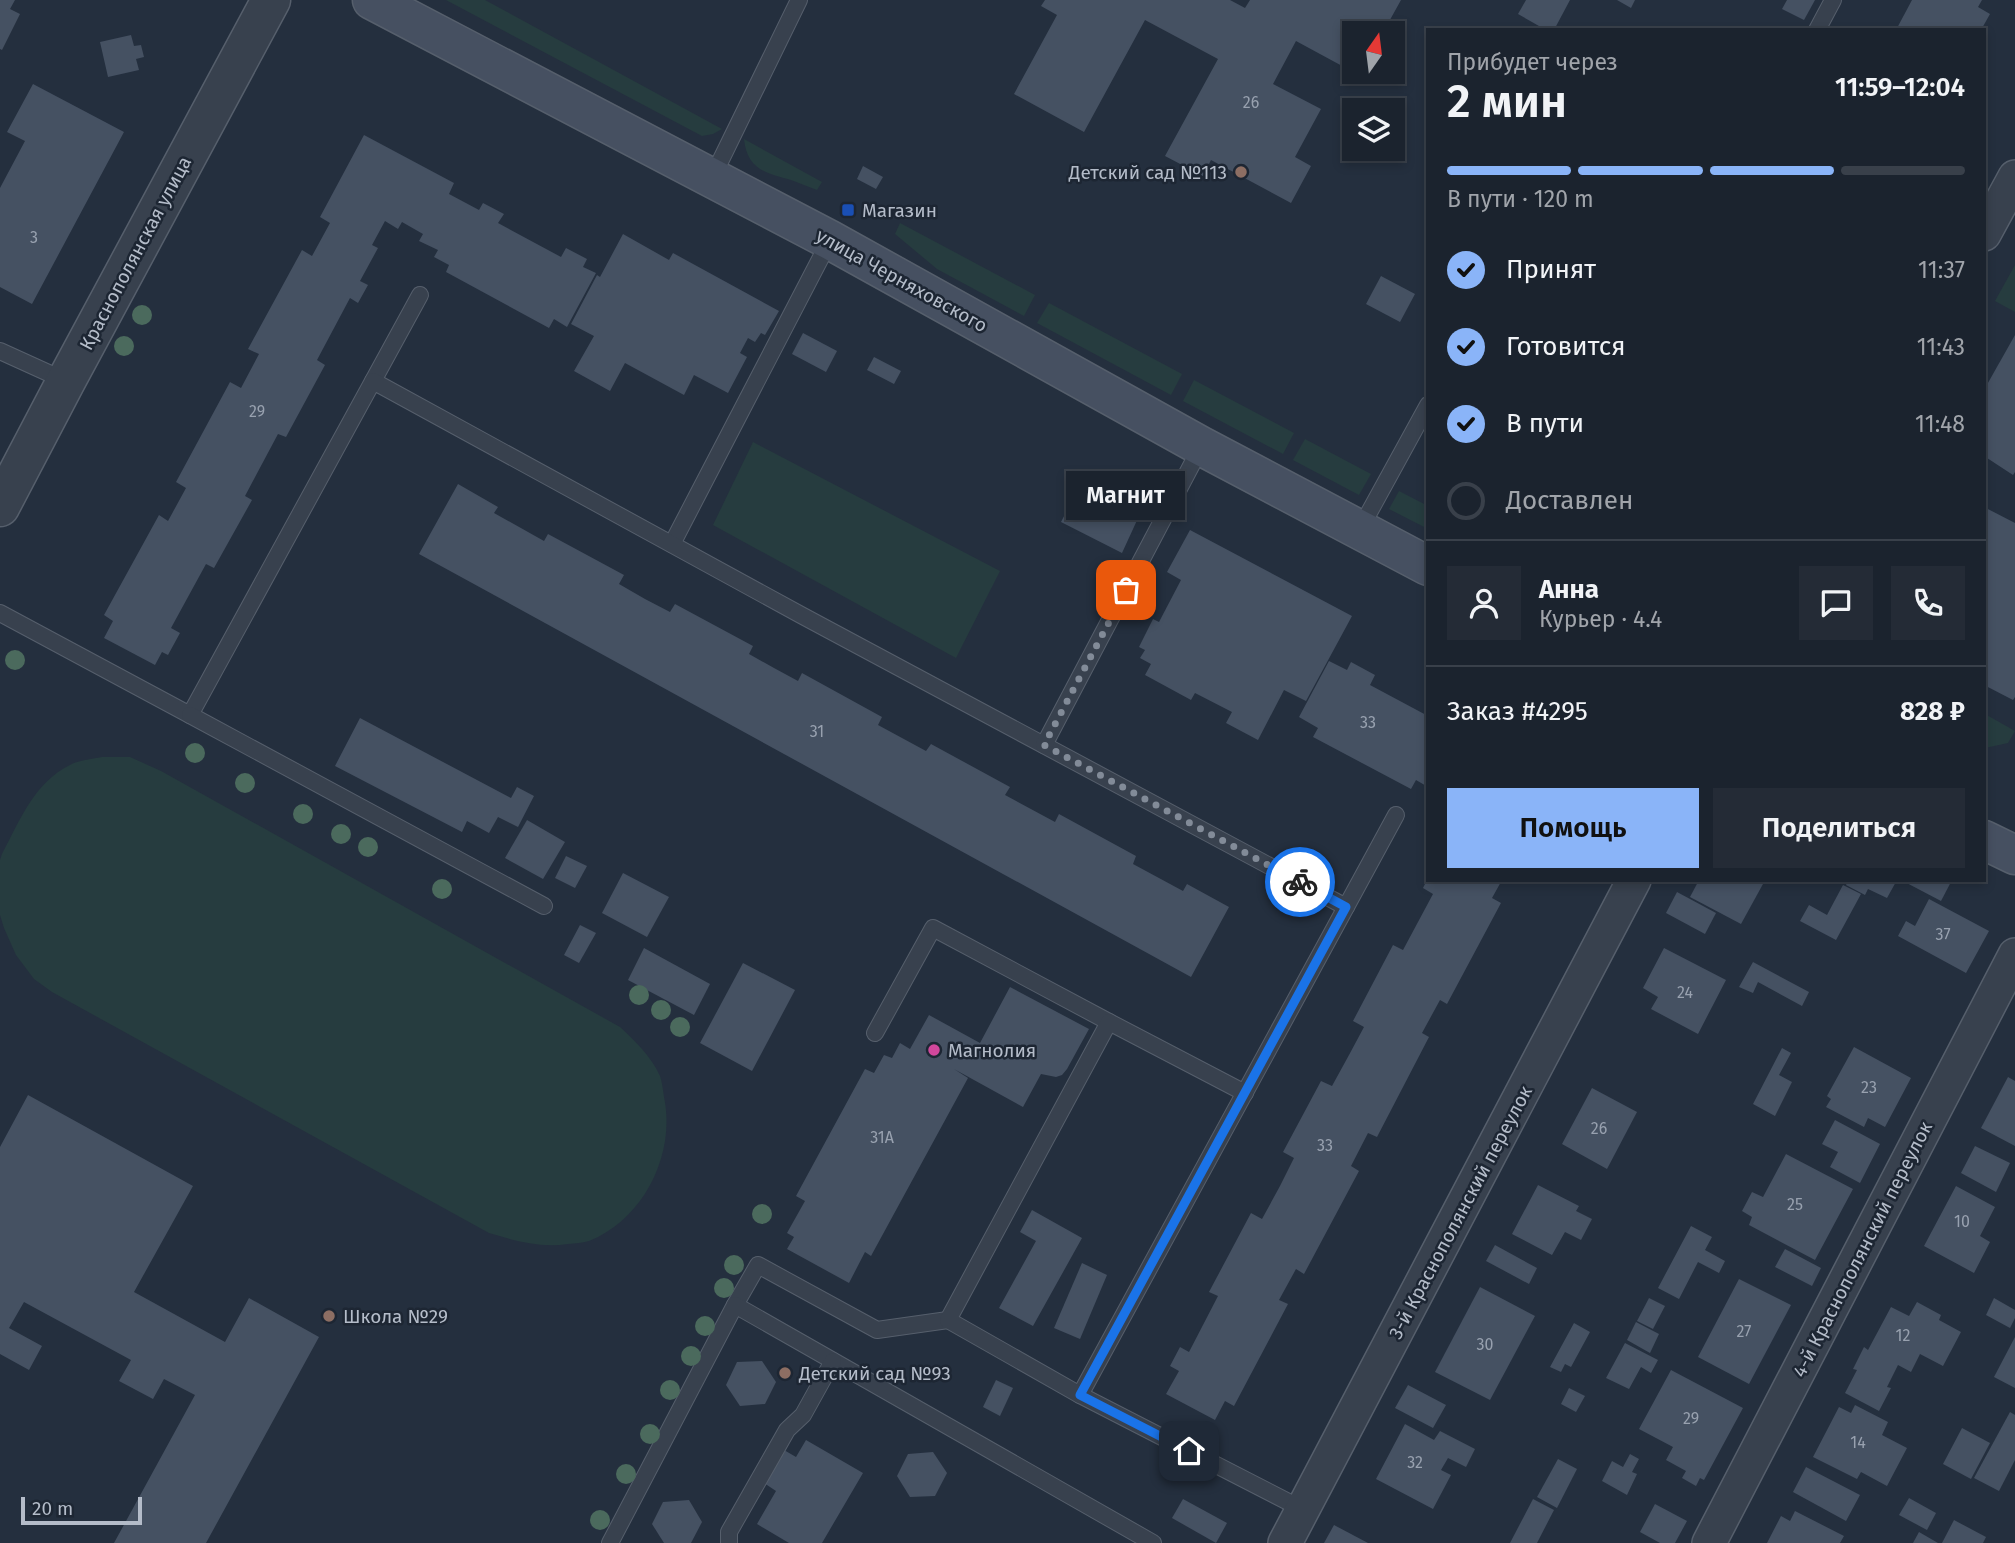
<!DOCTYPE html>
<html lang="ru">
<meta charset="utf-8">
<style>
:root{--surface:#1b232e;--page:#242b36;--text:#f1f3f6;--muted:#a0a4aa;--line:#39404a;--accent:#8ab4f8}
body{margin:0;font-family:"Fira Sans",sans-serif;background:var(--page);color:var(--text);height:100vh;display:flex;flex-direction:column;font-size:26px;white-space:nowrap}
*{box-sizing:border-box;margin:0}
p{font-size:23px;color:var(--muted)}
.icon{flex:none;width:38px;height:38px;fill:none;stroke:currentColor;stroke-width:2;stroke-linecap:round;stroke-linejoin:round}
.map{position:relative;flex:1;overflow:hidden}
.drawer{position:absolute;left:1426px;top:28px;width:560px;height:854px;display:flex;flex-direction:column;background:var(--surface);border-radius:0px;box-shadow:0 4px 10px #0003,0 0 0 2px var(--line)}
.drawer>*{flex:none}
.needle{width:46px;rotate:14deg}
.tools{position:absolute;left:1342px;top:21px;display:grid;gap:14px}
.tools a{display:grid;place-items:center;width:63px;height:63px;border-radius:0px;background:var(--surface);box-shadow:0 4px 10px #0003,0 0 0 2px var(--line);font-size:35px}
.scale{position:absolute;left:21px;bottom:18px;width:121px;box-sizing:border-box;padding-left:7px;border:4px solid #b4bcc9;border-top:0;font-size:19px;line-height:24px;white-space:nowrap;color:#b4bcc9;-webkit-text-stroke:5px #1d2633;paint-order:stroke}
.pin{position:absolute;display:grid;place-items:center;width:60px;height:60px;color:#fff;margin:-30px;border-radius:14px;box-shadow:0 4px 10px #0006}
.courier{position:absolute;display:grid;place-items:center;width:70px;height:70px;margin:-35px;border:5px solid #1a73e8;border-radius:50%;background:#fff;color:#222;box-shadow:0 2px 9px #0007}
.bubble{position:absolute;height:49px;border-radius:0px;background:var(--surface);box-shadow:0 4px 10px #0003,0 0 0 2px var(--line);font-size:23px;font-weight:600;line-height:49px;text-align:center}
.summary em{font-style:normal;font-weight:600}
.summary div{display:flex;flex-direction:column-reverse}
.summary{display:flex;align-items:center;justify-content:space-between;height:119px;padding:0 21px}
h1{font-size:46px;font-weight:600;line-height:52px}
.bar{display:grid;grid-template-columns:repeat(4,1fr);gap:10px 7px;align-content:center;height:84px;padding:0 21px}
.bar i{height:9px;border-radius:5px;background:var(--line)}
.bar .on{background:var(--accent)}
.bar p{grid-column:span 4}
.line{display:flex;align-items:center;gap:18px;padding:0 21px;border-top:2px solid var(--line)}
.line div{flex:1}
.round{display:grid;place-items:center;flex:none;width:74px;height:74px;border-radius:0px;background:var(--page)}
ol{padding:0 21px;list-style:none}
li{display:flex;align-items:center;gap:21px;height:77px}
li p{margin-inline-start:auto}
li .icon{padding:7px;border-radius:50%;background:var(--accent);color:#111;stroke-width:4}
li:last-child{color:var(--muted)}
li i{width:38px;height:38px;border:4px solid var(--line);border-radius:50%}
.button{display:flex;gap:14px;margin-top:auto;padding:14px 21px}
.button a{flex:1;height:80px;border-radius:0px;background:var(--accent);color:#111;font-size:28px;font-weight:600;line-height:80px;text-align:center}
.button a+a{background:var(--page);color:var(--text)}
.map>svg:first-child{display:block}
</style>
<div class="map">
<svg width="2015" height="1543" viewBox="0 0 2015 1543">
<rect width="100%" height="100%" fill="#242f3e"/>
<g fill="#263c3f">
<path d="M446,0H485L722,129L713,134L702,136Z"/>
<path d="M744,139L822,182L817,190C808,187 800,183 791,180C765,173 747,169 744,139Z"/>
<path d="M900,223L1035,295L1024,316L937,269L895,234Z"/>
<path d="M2015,265V312L1995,301Z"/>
<path d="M1049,303L1182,374L1171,395L1037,323Z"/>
<path d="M1194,380L1294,433L1283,454L1183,401Z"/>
<path d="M1305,439L1371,474L1359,495L1293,460Z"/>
<path d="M753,442L1000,571L956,658L713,525Z"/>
<path d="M1399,491L1428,506V529L1389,509Z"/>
<path d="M1985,714L2015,731L2008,743L1985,748Z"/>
<path d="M102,757H130L161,771L620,1027C635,1041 651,1056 660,1076C662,1082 663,1090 664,1097C676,1154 644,1219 589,1241C582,1243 575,1243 568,1244C540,1248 516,1241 489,1233L52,992L34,979L16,955L4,928L0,915V860L2,854C20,820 34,783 70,765C79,760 92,759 102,757Z"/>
</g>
<g fill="#455162">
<path d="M0,0H15L10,9L20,14L2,50L0,49Z"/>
<path d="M1045,0H1230L1245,8L1250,0H1401L1386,27L1370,19L1362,33H1354V48L1344,67L1296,41L1273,84L1321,109L1295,157L1311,166L1291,203L1211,160L1203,176L1165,156L1218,59L1145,20L1084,132L1014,94L1057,15L1041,6Z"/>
<path d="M1526,0H1570L1554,30H1546L1518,14Z"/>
<path d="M1617,0H1635L1631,8Z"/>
<path d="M1787,0H1815L1804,20L1782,9Z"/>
<path d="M1912,0H1982L1978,7L1990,14L1981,30H1896Z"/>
<path d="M131,35L134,46L141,45L144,57L136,59L139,70L108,77L100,42Z"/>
<path d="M33,84L124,132L32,304L0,287V188L25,141L7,132Z"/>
<path d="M364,135L454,183L449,194L479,210L483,203L504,214L498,223L561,257L566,248L587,259L583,267L596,273L567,327L554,319L549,328L446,272L449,265L434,257L438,250L419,241L423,234L402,222L398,229L385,221L372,245L378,248L360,281L368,285L358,303L350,298L317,360L325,365L286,437L278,434L245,496L252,500L214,568L206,564L171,628L180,633L168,655L162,652L155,665L104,638L113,621L104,615L159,515L168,521L186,488L176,482L230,382L241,388L259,354L248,349L302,250L312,256L330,223L320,217Z"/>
<path d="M863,166L883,177L876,189L857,179Z"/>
<path d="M623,234L669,260L673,253L779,311L765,335L761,333L755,342L748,338L740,353L747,357L728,393L694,375L684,395L625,363L610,391L574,371L594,336L571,324L597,275L600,277Z"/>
<path d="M1381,276L1415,294L1400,322L1366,304Z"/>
<path d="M803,333L837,351L826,372L792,354Z"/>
<path d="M2015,335V472L2013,475L1984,456V390Z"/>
<path d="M874,357L901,371L894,384L867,370Z"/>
<path d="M458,484L498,507L494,513L544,541L548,534L624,575L619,584L645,599L670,612L675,604L753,646L749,654L774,668L798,681L802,673L882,717L878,725L926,751L931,744L1010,787L1005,795L1055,822L1059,814L1136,856L1133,864L1183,891L1187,884L1229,907L1191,977L419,554Z"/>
<path d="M1079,487L1090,492L1105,489L1108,501L1139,516L1122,553L1061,522Z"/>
<path d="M1984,507L2015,523V697L2013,700L1984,685Z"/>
<path d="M1190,530L1352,616L1306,701L1284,690L1258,740L1226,723L1232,712L1195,693L1191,700L1145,675L1151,664L1140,658L1145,650L1139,647L1153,619L1159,622L1181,580L1167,572Z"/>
<path d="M1329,661L1347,670L1351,662L1375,675L1370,685L1428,716V787L1416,780L1411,789L1313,737L1318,728L1299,717Z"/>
<path d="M360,718L511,798L517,787L534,796L518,827L498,817L489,833L467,821L462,832L335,766Z"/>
<path d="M527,820L565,842L543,879L505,858Z"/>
<path d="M566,856L587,866L575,888L555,878Z"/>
<path d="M623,873L669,897L647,937L602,913Z"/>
<path d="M1427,880H1502L1492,898L1501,903L1447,1004L1440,1000L1422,1033L1429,1037L1377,1137L1368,1133L1351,1166L1359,1171L1304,1274L1296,1269L1279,1300L1288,1304L1234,1406L1225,1401L1215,1420L1166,1394L1179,1371L1170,1366L1180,1347L1189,1352L1218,1296L1209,1292L1251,1213L1262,1219L1280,1186L1294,1158L1283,1152L1321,1081L1332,1086L1349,1055L1364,1027L1353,1021L1393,945L1403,950L1433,894L1423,888Z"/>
<path d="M1699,880H1756L1763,884L1741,924L1690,897Z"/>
<path d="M1848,880H1897L1887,898L1868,889L1865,895L1846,885Z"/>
<path d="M1901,880H1952L1941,901Z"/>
<path d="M1843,885L1861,894L1836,940L1800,921L1809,905L1827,915Z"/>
<path d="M1677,892L1716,913L1705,934L1666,913Z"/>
<path d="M1929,899L1989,931L1966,973L1898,936L1906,921L1915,926Z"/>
<path d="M580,925L596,933L579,963L564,955Z"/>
<path d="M644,948L710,984L694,1015L628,980Z"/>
<path d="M1664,948L1726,980L1698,1034L1651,1009L1658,997L1643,988Z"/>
<path d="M1753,962L1809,992L1802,1006L1758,982L1753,993L1739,987Z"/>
<path d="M743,963L795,990L752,1071L700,1043Z"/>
<path d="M1010,987L1089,1029L1067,1069L1062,1075L1056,1077L1041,1074L1023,1107L954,1069L968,1078L871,1256L865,1252L849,1283L787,1249L794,1237L787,1233L805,1201L796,1196L865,1069L874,1073L884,1055L892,1058L900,1043L910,1049L929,1015L980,1043Z"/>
<path d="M1854,1047L1911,1078L1885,1127L1868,1118L1864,1127L1826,1107L1831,1099L1827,1096Z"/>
<path d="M1782,1048L1791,1053L1779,1075L1792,1082L1775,1116L1753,1104Z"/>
<path d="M2008,1077L2015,1081V1146L1981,1128Z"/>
<path d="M1592,1088L1637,1112L1607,1169L1562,1144Z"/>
<path d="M28,1095L193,1186L134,1292L225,1342L249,1298L319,1337L206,1543H114L195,1395L164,1379L153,1399L119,1381L131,1360L24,1302L9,1328L42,1346L29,1370L0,1354V1147Z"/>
<path d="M1835,1120L1880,1144L1860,1183L1830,1167L1838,1152L1822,1144Z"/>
<path d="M1975,1146L2010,1163L1996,1192L1961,1173Z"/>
<path d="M1786,1154L1853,1189L1815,1260L1749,1225L1752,1217L1742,1211L1752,1192L1763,1197Z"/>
<path d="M1538,1185L1579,1206L1576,1211L1592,1219L1581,1240L1565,1232L1552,1255L1512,1234Z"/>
<path d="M1956,1186L1995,1207L1980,1236L1990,1242L1974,1273L1924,1246Z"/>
<path d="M1032,1210L1082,1238L1033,1326L999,1308L1036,1241L1020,1232Z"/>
<path d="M1691,1226L1712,1237L1705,1250L1725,1261L1719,1273L1698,1262L1679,1299L1658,1288Z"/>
<path d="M1495,1245L1537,1268L1529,1284L1486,1261Z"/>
<path d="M1785,1249L1821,1268L1812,1286L1775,1267Z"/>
<path d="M1082,1263L1107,1275L1080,1339L1054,1328Z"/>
<path d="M1739,1279L1791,1305L1749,1384L1698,1357Z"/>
<path d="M1480,1287L1535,1316L1490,1400L1435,1372Z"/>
<path d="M1649,1298L1665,1306L1653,1329L1637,1321Z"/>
<path d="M1994,1298L2015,1310V1318L2010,1328L1986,1315Z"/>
<path d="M1917,1302L1941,1315L1939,1320L1961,1332L1943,1366L1920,1354L1911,1372L1898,1365L1887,1387L1891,1388L1879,1411L1845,1393L1857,1370L1853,1369L1864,1347L1868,1350L1891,1307L1909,1316Z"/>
<path d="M1636,1322L1659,1334L1650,1353L1627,1340Z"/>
<path d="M1574,1323L1590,1332L1571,1367L1565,1364L1561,1372L1550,1367Z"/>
<path d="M2015,1337V1388L1994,1377Z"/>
<path d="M1625,1343L1658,1360L1651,1373L1641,1367L1629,1389L1606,1378Z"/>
<path d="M762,1361L776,1382L765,1404L740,1406L726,1385L737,1362Z"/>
<path d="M1671,1370L1743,1408L1704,1480L1700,1478L1696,1486L1682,1478L1686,1471L1666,1460L1673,1447L1639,1429Z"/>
<path d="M996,1380L1013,1388L1000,1416L983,1407Z"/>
<path d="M1408,1385L1446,1405L1433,1428L1395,1408Z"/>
<path d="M1569,1388L1585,1396L1576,1412L1561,1404Z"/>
<path d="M1855,1405L1888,1422L1882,1435L1907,1448L1887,1486L1861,1472L1857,1479L1813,1457L1839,1407L1851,1413Z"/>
<path d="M2010,1412L2015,1415V1460L1999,1491L1974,1478Z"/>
<path d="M1405,1424L1434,1440L1440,1431L1475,1449L1466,1467L1448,1458L1441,1470L1451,1475L1433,1509L1376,1479Z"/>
<path d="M1962,1428L1990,1443L1971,1479L1943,1464Z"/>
<path d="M806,1440L863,1473L822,1543H789L757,1524L776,1491L764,1483L784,1450L796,1457Z"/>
<path d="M933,1452L947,1473L935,1496L910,1497L897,1476L908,1454Z"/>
<path d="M1630,1454L1639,1459L1632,1472L1637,1474L1627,1495L1602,1481L1612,1461L1623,1467Z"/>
<path d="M1558,1459L1577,1469L1557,1508L1537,1497Z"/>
<path d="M1806,1467L1860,1495L1846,1521L1793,1492Z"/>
<path d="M1909,1498L1936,1513L1927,1530L1899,1515Z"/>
<path d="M1183,1499L1227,1523L1216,1543L1172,1518Z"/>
<path d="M1533,1499L1554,1510L1537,1543H1510Z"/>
<path d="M689,1500L702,1522L691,1543H664L652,1524L663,1502Z"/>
<path d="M1655,1504L1687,1521L1675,1543H1660L1640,1532Z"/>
<path d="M1795,1511L1844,1536L1840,1543H1767L1781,1516L1790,1521Z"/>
<path d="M1954,1520L1986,1537L1983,1543H1942Z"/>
<path d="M1334,1525L1368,1543H1324Z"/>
<path d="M1919,1532L1938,1543H1913Z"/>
</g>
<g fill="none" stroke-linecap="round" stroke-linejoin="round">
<defs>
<g id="service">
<path d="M1817,30L1833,0"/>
<path d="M712,178L799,0"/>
<path d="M0,351L66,381"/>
<path d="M373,381L420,295"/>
<path d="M1360,529L1428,405"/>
<path d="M672,544L830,240"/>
<path d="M0,613L190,715L373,381L801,615L1346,907L1080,1395L1304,1510"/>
<path d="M190,715L544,906"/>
<path d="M1044,745L1201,447"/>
<path d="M1346,907L1396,815"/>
<path d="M875,1033L933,928L1109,1022"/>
<path d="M735,1305L758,1265L877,1330L948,1320"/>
<path d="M1080,1395L948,1320L1109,1022L1245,1093"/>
<path d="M610,1543L735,1305L1153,1543"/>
<path d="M729,1543V1532L787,1430L803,1415L833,1361"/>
</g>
<g id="minor">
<path d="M1984,234L2015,177"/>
<path d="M1285,1543L1634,880"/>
<path d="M1709,1543L2015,955"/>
</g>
<path id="tertiary" d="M0,507L66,381L271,0"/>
<g id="secondary">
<path d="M372,0L830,240L1201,446L1428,566"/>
<path d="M1984,840L2015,855"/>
</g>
</defs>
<use href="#service" stroke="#565f6c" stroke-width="18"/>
<use href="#minor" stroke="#565f6c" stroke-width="36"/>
<use href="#tertiary" stroke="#565f6c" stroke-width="41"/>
<use href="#secondary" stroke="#565f6c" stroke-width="41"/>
<use href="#service" stroke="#38414e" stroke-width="16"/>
<use href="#minor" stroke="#38414e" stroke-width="33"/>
<use href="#tertiary" stroke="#38414e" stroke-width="38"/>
<use href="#secondary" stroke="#465061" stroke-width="38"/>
</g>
<g fill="#4b6a5d">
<circle cx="142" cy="315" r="10"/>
<circle cx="124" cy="346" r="10"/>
<circle cx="15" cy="660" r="10"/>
<circle cx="195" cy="753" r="10"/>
<circle cx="245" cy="783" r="10"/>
<circle cx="303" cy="814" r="10"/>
<circle cx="341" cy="834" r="10"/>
<circle cx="368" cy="847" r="10"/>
<circle cx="442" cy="889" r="10"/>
<circle cx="639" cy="995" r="10"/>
<circle cx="661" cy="1010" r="10"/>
<circle cx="680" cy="1027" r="10"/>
<circle cx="762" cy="1214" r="10"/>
<circle cx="734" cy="1265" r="10"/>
<circle cx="724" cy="1288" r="10"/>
<circle cx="705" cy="1326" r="10"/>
<circle cx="691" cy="1356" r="10"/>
<circle cx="670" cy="1390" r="10"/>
<circle cx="650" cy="1434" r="10"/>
<circle cx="626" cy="1474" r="10"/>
<circle cx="600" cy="1520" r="10"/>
</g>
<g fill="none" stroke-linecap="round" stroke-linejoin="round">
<path stroke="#828b98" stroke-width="7" stroke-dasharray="0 12.6" d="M1126,590L1044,745L1300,882"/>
<path stroke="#1a73e8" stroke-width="9" d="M1189,1451L1080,1395L1346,907L1300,882"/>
</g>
<g fill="#8d6e63" stroke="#1d2633" stroke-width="2.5">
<circle cx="1241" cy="172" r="7"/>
<circle cx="329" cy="1316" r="7"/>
<circle cx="785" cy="1373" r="7"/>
</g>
<rect fill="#1a4fb4" stroke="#1d2633" stroke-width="2.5" x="841" y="203" width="14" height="14" rx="3.5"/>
<circle fill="#d1479c" stroke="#1d2633" stroke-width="2.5" cx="934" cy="1050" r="7"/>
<g text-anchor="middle" stroke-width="5" stroke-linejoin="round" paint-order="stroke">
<g font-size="16" fill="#98a1af">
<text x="1251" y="108">26</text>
<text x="34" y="243">3</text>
<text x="257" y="417">29</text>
<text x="1368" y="728">33</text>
<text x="817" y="737">31</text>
<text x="1943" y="940">37</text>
<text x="1685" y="998">24</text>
<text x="1869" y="1093">23</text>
<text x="1599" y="1134">26</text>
<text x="882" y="1143">31А</text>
<text x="1325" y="1151">33</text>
<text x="1795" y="1210">25</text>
<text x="1962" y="1227">10</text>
<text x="1744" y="1337">27</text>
<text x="1903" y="1341">12</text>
<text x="1485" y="1350">30</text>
<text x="1691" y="1424">29</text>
<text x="1858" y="1448">14</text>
<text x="1415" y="1468">32</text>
</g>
<g font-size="19" fill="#b4bcc9" stroke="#1d2633" text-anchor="start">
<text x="1227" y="179" text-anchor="end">Детский сад №113</text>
<text x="862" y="217">Магазин</text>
<text x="948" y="1057">Магнолия</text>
<text x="343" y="1323">Школа №29</text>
<text x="799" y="1380">Детский сад №93</text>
</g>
<g font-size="19" fill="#b4bcc9" stroke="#1d2633">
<text transform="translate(135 253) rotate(-62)" y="7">Краснополянская улица</text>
<text transform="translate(902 280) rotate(29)" y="7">улица Черняховского</text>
<text transform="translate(1460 1212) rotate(-62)" y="7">3-й Краснополянский переулок</text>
<text transform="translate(1862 1249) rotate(-63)" y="7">4-й Краснополянский переулок</text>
</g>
</g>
</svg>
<div class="tools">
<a><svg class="needle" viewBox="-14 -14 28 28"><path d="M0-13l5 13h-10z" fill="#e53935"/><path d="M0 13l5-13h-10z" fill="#a0a4aa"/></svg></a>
<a><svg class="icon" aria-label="layers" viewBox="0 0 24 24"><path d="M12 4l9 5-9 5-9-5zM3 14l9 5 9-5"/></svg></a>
</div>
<div class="scale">20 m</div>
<div class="pin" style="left:1126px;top:590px;background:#ea580c"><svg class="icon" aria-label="bag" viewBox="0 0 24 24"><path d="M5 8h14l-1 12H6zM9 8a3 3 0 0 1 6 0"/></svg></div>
<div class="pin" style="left:1189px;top:1451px;background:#1f2937"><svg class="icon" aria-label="home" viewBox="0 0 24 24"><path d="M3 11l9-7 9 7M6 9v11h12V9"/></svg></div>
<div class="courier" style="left:1300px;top:882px"><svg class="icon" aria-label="bike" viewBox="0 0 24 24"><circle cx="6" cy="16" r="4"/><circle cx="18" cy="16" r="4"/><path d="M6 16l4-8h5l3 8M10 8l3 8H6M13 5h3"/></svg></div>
<div class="bubble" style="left:1066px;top:471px;width:119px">Магнит</div>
<section class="drawer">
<div class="summary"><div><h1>2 мин</h1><p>Прибудет через</p></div><em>11:59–12:04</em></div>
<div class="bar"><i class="on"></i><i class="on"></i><i class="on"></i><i></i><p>В пути · 120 m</p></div>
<ol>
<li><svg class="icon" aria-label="check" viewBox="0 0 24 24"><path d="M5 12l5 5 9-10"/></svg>Принят<p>11:37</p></li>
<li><svg class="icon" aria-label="check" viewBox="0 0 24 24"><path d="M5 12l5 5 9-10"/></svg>Готовится<p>11:43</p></li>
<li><svg class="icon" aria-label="check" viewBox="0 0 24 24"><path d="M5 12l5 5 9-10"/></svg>В пути<p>11:48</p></li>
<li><i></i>Доставлен</li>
</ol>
<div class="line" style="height:126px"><a class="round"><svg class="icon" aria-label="person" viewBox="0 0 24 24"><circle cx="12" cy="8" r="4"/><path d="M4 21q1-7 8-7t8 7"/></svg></a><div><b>Анна</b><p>Курьер · 4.4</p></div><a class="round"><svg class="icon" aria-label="chat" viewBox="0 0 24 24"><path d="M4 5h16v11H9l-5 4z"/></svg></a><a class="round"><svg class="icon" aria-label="phone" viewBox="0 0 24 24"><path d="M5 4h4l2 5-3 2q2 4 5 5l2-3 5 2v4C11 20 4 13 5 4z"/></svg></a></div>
<div class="line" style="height:91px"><div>Заказ #4295</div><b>828 ₽</b></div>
<div class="button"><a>Помощь</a><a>Поделиться</a></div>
</section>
</div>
